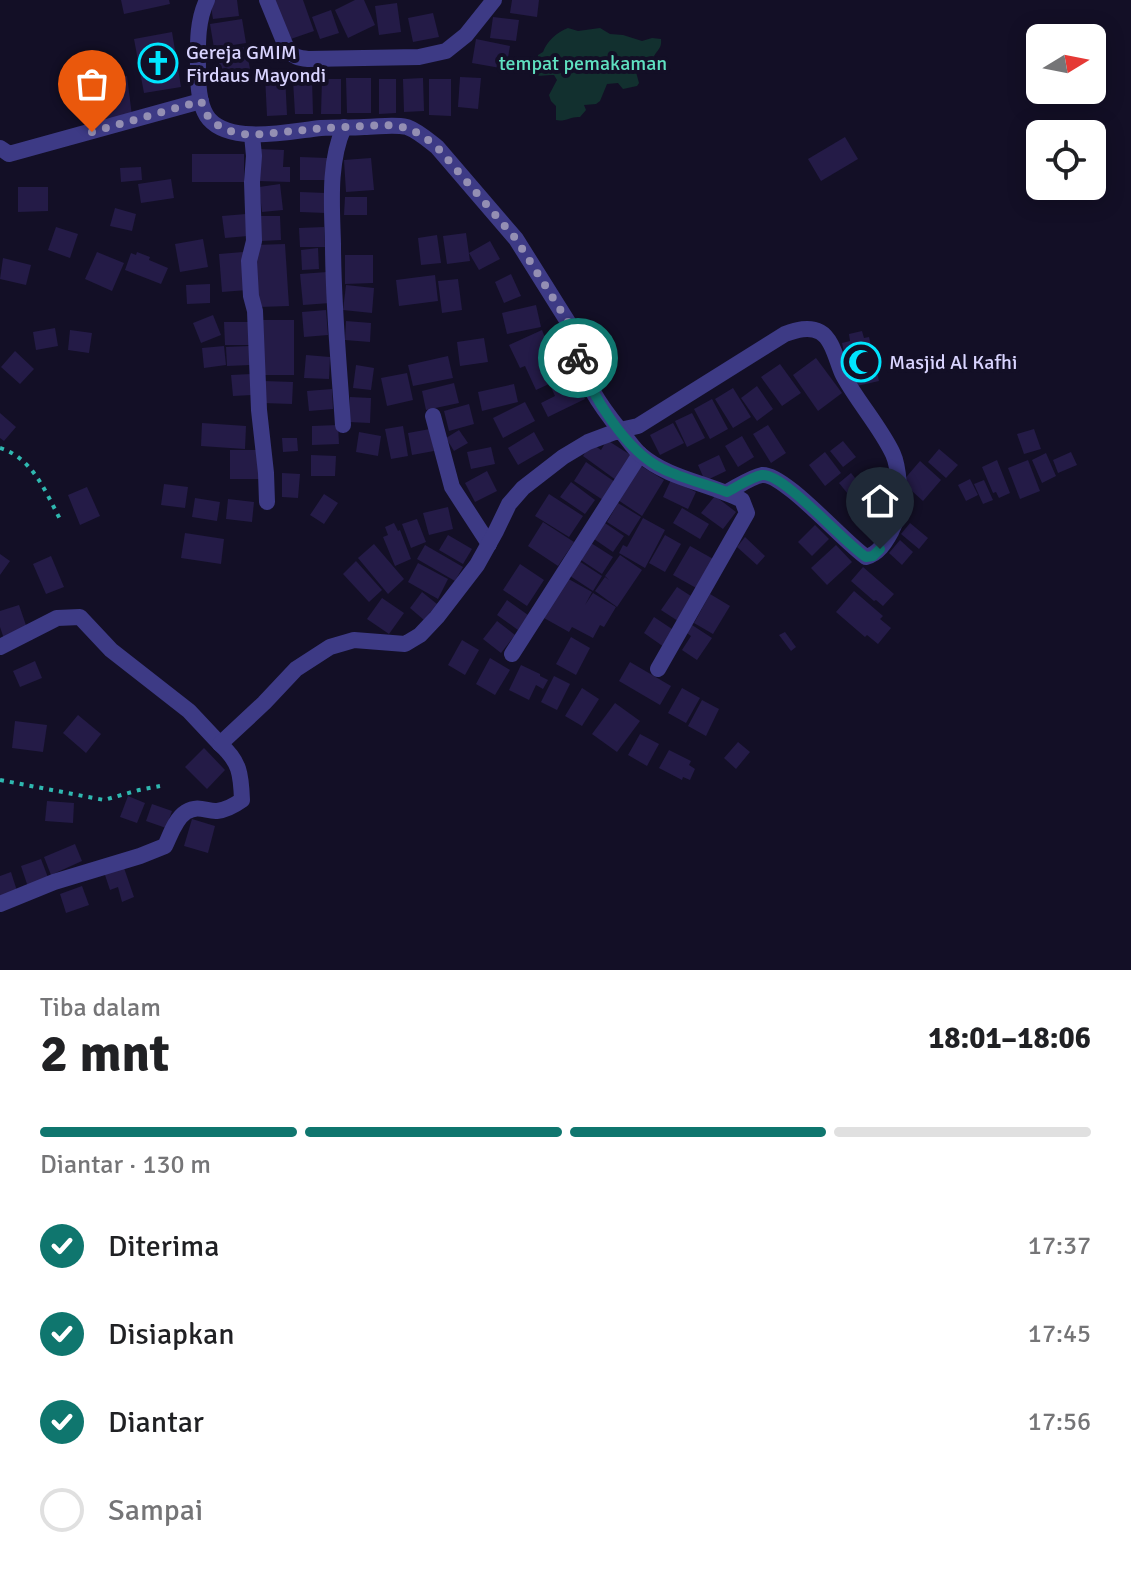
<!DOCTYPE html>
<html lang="id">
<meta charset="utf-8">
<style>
:root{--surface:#fff;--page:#f2f2f2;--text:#202124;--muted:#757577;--line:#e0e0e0;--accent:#0f766e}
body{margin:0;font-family:Signika,sans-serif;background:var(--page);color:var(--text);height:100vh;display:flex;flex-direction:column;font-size:30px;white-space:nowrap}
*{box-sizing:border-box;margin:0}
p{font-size:26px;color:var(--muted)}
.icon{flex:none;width:44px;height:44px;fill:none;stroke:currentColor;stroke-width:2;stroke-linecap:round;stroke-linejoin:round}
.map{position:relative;height:970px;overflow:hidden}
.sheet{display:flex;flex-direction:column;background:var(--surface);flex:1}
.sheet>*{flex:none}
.needle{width:52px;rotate:80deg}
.fabs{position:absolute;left:1026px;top:24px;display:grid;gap:16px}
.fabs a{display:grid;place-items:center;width:80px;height:80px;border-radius:12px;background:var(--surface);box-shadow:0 4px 20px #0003;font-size:40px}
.pin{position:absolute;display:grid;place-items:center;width:68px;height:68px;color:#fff;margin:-82px -34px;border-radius:50% 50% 50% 0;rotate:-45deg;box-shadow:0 0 8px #0007}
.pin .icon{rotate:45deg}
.courier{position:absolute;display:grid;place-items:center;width:80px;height:80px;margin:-40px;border:6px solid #0f766e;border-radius:50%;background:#fff;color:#222;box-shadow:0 2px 10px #0007}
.summary em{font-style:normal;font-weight:700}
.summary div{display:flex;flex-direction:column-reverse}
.summary{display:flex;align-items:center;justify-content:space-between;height:136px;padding:0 40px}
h1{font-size:52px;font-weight:700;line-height:60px}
.bar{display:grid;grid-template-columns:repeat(4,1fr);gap:12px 8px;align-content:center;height:96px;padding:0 40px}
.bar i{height:10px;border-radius:6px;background:var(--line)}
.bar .active{background:var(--accent)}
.bar p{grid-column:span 4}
ol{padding:0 40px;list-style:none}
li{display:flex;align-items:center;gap:24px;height:88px}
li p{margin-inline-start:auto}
li .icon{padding:8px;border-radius:50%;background:var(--accent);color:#fff;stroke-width:4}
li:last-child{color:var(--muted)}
li i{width:44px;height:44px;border:4px solid var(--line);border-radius:50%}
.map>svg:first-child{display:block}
</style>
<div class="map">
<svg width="1131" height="970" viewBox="0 0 1131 970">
<rect width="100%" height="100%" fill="#130f26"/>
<path fill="#12302f" d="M568,28L578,31L600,28L610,34L623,35L642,41L652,38L661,39C662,48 658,49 654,56C652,60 652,66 650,70L636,72L639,83L637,86L623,89L618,83L607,84L600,101L596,104L584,105L586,110L580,117C572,116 565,122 556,120V106L551,101L549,95L557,80L554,75C544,75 532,79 527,68L538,58V55L543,52C547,41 557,32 568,28Z"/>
<g fill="#241b47">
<path d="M121,0H169L170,4L124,14Z"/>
<path d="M210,0H237L239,16L213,19Z"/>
<path d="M272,0H303L314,31L285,41Z"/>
<path d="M355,0H364L375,25L348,38L335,10Z"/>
<path d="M512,0H539L537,17L510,13Z"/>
<path d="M397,3L401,32L379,35L375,6Z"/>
<path d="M331,10L339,33L320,39L312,17Z"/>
<path d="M433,13L439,37L413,42L408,18Z"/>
<path d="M493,17L519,20L516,41L490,38Z"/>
<path d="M242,19L246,43L214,48L210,24Z"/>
<path d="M172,32L181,87L144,93L134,39Z"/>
<path d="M476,39L510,46L506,69L472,63Z"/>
<path d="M246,47L250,69L221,74L217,51Z"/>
<path d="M265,75H285L287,115L267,116Z"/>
<path d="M127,76L132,116L102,119L97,80Z"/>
<path d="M460,77L481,78L478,109L458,107Z"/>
<path d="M346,78H371V113H347Z"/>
<path d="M423,78L424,111L404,112L403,79Z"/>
<path d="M312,79L313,114H295L293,80Z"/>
<path d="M322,79H341V114H321Z"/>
<path d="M379,79H396V113L379,114Z"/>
<path d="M429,79H451V116L429,115Z"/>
<path d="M845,137L858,159L821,181L808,159Z"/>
<path d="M259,149L284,150L283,167H290V182L258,181Z"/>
<rect x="192" y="154" width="52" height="28"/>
<path d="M300,157L327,158V180H300Z"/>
<path d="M371,158L374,190L346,192L344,160Z"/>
<path d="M141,167L142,180L121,182L120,168Z"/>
<path d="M171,179L174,198L141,203L138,184Z"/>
<path d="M280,184L283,210L262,212L259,187Z"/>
<path d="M18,187H48V211L18,212Z"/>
<path d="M300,192L326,193V213L300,212Z"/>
<path d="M345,197H367V215H344Z"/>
<path d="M115,208L136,214L132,231L110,226Z"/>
<path d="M246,214L248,236L225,238L222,216Z"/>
<path d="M259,216H280L281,240L261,241Z"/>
<path d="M56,227L78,234L70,258L48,250Z"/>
<path d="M324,227L325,247H300L299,228Z"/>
<path d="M466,233L470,261L447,264L443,236Z"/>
<path d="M437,235L441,263L421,265L418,238Z"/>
<path d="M203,239L208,267L180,272L175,244Z"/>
<path d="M490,241L500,259L479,270L469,253Z"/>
<path d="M285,244L289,306L259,307L255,245Z"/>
<path d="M318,248L319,269L302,270L301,250Z"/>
<path d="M97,252L124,263L112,291L85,279Z"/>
<path d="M137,252L150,257L149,260L168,268L161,284L125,270L131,253L136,255Z"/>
<path d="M243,252L247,290L222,292L219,254Z"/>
<path d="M345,255H373V283L345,284Z"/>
<path d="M3,258L31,265L26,285L0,279Z"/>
<path d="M327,272L330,303L303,305L300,274Z"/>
<path d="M511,274L521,296L504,303L495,282Z"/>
<path d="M435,275L438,301L399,306L396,280Z"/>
<path d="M458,279L462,310L442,313L438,281Z"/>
<path d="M210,284V303L187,304L186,285Z"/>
<path d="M346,285L374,288L372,313L343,310Z"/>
<path d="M536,305L541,327L507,334L502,313Z"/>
<path d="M326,310L328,335L304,337L302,312Z"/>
<path d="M213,315L221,335L201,343L193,323Z"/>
<rect x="262" y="320" width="32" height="55"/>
<path d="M346,321L371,323L370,342L345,340Z"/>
<path d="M224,322H249L250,345H225Z"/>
<path d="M55,328L58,346L36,350L33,332Z"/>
<path d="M70,330L92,333L89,353L68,350Z"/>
<path d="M542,330L552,355L548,356L553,367L544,371L549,384L536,390L525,366L520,368L509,345Z"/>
<path d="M862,331L864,338L869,337L879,381L852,387L842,343L850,341L849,334Z"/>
<path d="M484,338L488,362L460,366L457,342Z"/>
<path d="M224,346L226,365L204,368L202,348Z"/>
<path d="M249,346L250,365L227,366L226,347Z"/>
<path d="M15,351L34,369L20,384L1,367Z"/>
<path d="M306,355L330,357L329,379L304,378Z"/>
<path d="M448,356L453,378L413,386L408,365Z"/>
<path d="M816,358L842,393L818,411L793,375Z"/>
<path d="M780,364L801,393L782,406L761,377Z"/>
<path d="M356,365L374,368L371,390L353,388Z"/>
<path d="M407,373L413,400L387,406L381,378Z"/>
<path d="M251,374L252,395L233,396L231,375Z"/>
<path d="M573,374L585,399L548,417L541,403L555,396L550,385Z"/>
<path d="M264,381L293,382L292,404L263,403Z"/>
<path d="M454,383L459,403L426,410L422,391Z"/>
<path d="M514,384L518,402L482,411L478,392Z"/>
<path d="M757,386L773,409L757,421L741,398Z"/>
<path d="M733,388L751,417L733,428L715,399Z"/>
<path d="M332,389L333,409L309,411L307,391Z"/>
<path d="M350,397L371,398L370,423L349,422Z"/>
<path d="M712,399L728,429L710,439L694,409Z"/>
<path d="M525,402L535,421L503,438L493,418Z"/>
<path d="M469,404L474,424L449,431L444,411Z"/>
<path d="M0,413L16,427L4,441L0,438Z"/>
<path d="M692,413L705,438L687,447L675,421Z"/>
<path d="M202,423L246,426L245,449L201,446Z"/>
<path d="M673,423L684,443L660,455L650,435Z"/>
<path d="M338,425L339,444L312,445V426Z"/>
<path d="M768,425L786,453L771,463L753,434Z"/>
<path d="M403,426L408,456L391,459L385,429Z"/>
<path d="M430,429L434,451L412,455L408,433Z"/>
<path d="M1034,429L1041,449L1024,454L1017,434Z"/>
<path d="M459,430L468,443L454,451L446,438Z"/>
<path d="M359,432L381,436L378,456L356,452Z"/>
<path d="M534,432L544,450L518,465L508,448Z"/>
<path d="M742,436L754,457L738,467L725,446Z"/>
<path d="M282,438H297L298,451L283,452Z"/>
<path d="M607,440L632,456L616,480L583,456L591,443L601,450Z"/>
<path d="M843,441L856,457L843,467L830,451Z"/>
<path d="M491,447L495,464L471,469L467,452Z"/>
<path d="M939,449L958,465L946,478L928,462Z"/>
<rect x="230" y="450" width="29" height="29"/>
<path d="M825,452L841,473L825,486L809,465Z"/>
<path d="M1071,452L1077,465L1058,473L1053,460Z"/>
<path d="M1046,453L1056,476L1042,483L1032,460Z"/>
<path d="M311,455L336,456L335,476H311Z"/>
<path d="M719,455L726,471L705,481L698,465Z"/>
<path d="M997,460L1010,493L999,498L996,492L993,493L982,467Z"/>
<path d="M1028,460L1040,491L1020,499L1008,468Z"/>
<path d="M920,461L941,480L923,501L902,482Z"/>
<path d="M586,462L615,482L603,500L574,481Z"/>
<path d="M641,466L664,480L642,516L618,500Z"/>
<path d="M487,471L497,491L475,502L465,483Z"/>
<path d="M282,473L300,474L298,498L282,497Z"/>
<path d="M851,473L864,489L852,499L839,483Z"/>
<path d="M970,479L978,495L966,501L958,485Z"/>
<path d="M671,480L696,492L688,509L663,497Z"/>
<path d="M984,480L993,500L983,504L974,484Z"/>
<path d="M571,482L595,500L585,514L560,497Z"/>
<path d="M164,484L188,487L185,508L161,505Z"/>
<path d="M87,487L100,516L80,525L68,495Z"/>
<path d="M324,494L338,503L324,524L310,515Z"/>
<path d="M549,494L583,516L569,537L535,516Z"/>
<path d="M715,496L736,512L723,529L701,513Z"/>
<path d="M195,498L220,502L217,521L192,517Z"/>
<path d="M228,499L254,502L252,522L226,519Z"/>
<path d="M866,502L877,516L861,530L849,515Z"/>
<path d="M618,503L641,517L629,536L607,522Z"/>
<path d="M448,507L453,529L429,535L423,513Z"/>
<path d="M682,508L709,524L700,539L673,523Z"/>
<path d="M643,518L665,530L645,568L619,553L623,545L627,547Z"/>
<path d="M417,519L426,542L411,548L402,524Z"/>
<path d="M543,522L574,542L558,566L528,546Z"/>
<path d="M394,523L398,531L400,530L411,559L395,566L383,537L388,535L385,527Z"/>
<path d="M605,523L624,536L613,552L594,539Z"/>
<path d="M910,523L928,538L919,549L901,534Z"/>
<path d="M815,525L829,539L812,556L798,542Z"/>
<path d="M185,533L224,539L221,564L181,558Z"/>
<path d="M448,535L472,549L463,564L439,550Z"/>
<path d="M665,535L681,544L665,572L649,563Z"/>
<path d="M745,537L765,556L757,565L737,547Z"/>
<path d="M900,540L913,552L902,565L889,553Z"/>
<path d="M591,543L613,557L602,574L581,560Z"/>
<path d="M374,544L404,579L388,594L358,558Z"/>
<path d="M425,545L463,567L455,581L417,559Z"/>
<path d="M836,545L852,562L827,585L811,568Z"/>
<path d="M690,546L715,560L698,589L673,575Z"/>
<path d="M0,554L10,561L0,575Z"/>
<path d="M620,555L642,570L617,607L595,591L605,577L609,580L605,576Z"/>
<path d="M51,556L64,587L46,594L33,564Z"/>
<path d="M356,561L382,590L369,602L343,574Z"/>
<path d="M579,561L602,576L593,591L570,576Z"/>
<path d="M418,563L448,579L438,599L408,582Z"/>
<path d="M520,564L544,580L527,606L503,590Z"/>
<path d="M863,567L894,594L883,606L876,600L874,601L851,581Z"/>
<path d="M565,577L592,592L585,605L593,593L616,607L604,627L600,625L593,638L572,627L569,632L544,618Z"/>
<path d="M677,587L694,598L678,621L661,610Z"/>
<path d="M854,591L883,616L880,619L891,628L878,644L867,635L865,637L836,612Z"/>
<path d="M422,592L437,604L424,620L410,608Z"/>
<path d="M710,594L730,606L713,634L694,623Z"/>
<path d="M382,598L404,613L389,634L367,619Z"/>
<path d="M507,600L528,615L518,630L497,615Z"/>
<path d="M19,605L28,631L4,639L0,627V611Z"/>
<path d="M654,617L675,631L664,647L644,633Z"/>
<path d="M497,621L515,635L501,653L483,639Z"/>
<path d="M692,625L712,638L697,660L682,650L691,636L687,633Z"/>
<path d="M785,632L796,647L791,651L779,635Z"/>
<path d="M571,637L590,648L576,675L556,664Z"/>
<path d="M462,640L479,650L465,675L448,665Z"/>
<path d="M490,658L510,670L495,695L476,684Z"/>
<path d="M35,661L42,678L20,687L13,671Z"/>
<path d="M630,662L671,686L660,705L619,681Z"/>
<path d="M521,665L540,674V676L548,680L543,689L536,685L529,700L509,690Z"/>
<path d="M554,676L570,684L557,710L541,702Z"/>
<path d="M582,688L599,699L582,726L565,716Z"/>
<path d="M682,688L700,698L686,723L668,713Z"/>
<path d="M702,700L719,709L706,736L688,726Z"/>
<path d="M615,703L640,721L617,752L592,734Z"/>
<path d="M78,715L101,734L86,753L63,733Z"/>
<path d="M15,721L47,725L43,752L12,748Z"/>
<path d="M640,734L659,744L647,766L628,755Z"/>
<path d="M738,742L750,752L736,769L724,758Z"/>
<path d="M204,748L225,770L207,789L185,767Z"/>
<path d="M669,750L691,761L689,765L695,769L690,780L683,777L682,780L659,768Z"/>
<path d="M128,796L145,803L137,823L120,817Z"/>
<path d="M47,801L74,803L73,823L45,821Z"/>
<path d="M152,804L172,811L166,828L146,821Z"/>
<path d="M192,819L215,826L208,853L184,846Z"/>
<path d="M75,844L82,861L51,875L44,857Z"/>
<path d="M41,859L49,880L28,887L21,866Z"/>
<path d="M123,865L134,897L122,902L118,887L110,890L104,872Z"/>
<path d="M11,872L17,891L0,897V876Z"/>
<path d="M82,886L89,905L66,913L60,894Z"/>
</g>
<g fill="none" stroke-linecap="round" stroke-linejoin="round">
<g stroke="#2fb8b0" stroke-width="4" stroke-dasharray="4 6" stroke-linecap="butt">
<path d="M0,448C33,458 46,493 61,521"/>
<path d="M0,780L104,800L139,790L160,786"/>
</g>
<g stroke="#3d3a85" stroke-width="16">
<path d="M207,0C196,23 198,48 198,72C198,87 199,107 209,119C232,145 291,131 321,128C336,127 350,128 364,127C379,127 392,124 407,127C418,131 428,140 437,147L516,239L568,322C572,332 573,343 576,353C584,382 601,407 620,430L638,426L785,334C796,330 809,326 820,332C833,339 837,363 843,375C857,401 881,428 893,454C899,467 901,500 898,515C897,520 893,527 891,532C885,543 878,554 866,557C845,543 783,472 762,475C751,477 737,487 727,492"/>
<path d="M267,0L287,49C294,57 298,58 308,59L419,57L446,51L466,35L494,0"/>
<path d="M252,135L254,156L252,182L254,241L249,261L251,296L255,311L259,410L266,473L267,502"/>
<path d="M0,148L9,154L201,101"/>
<path d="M433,416L452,487L489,544"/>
<path d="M343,425C339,364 333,304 333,244C332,206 328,163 344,127"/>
<path d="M0,647L57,618L80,617L111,650L189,711L220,744"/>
<path d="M512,654L640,454"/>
<path d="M0,904L54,882L140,856L165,846C170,836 175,819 186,812C199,804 207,812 217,811C226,810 235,805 242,800C241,774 240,762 220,744L264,703L296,669L330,647L354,640L405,644L420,635L437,617L477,565L496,531L509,504L523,488L563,457L588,442L620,430C627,438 633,448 641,455C669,479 709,483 742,500L747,513L658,669"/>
</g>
</g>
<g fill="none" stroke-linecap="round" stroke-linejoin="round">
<path stroke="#948fb3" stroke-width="8" stroke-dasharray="0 14.4" d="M92,132L201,101L209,119L219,126L235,133L252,135L325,128L387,125L408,128L423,136L437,147L516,239L568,322L578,358"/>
<path stroke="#0f766e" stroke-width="10" d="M578,358C591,394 626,452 663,469C683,479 706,484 727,492C737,487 751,477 762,475C783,472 844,543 866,557L873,556L880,549"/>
</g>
<defs>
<symbol id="church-ring" viewBox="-11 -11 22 22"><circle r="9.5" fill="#130f26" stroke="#00e5ff" stroke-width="1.5"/><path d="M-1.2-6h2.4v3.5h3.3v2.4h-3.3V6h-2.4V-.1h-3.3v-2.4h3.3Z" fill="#00e5ff"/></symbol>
<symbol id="mosque-ring" viewBox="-11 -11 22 22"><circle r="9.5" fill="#130f26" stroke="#00e5ff" stroke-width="1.5"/><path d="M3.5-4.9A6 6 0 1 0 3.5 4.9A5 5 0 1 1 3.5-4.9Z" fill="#00e5ff"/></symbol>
</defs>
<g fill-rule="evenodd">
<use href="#church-ring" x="136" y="41" width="44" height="44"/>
<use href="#mosque-ring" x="839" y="340" width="44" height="44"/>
</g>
<g text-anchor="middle" stroke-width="8" stroke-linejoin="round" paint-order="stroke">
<g font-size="20" fill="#d9d4ff" stroke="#130f26" text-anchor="start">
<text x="186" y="59">Gereja GMIM<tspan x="186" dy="23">Firdaus Mayondi</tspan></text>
<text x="889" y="369">Masjid Al Kafhi</text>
</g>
<g font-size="20" fill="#5fe0c0" stroke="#130f26">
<text x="583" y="70">tempat pemakaman</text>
</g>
</g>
</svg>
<div class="fabs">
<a><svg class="needle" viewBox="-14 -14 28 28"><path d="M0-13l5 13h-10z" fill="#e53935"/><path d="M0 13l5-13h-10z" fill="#757577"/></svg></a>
<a><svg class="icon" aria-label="locate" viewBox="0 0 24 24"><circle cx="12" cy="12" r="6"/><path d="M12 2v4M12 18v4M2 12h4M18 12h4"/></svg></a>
</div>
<div class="pin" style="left:92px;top:132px;background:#ea580c"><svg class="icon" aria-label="bag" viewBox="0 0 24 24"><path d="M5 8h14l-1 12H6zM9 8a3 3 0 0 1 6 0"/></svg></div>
<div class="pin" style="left:880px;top:549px;background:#1f2937"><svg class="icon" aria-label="home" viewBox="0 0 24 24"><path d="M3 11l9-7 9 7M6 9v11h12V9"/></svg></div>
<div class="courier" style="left:578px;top:358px"><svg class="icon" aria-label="bike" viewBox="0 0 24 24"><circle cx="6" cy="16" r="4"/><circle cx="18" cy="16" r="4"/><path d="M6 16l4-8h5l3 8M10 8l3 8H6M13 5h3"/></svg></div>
</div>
<section class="sheet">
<div class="summary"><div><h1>2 mnt</h1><p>Tiba dalam</p></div><em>18:01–18:06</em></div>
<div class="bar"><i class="active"></i><i class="active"></i><i class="active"></i><i></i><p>Diantar · 130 m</p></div>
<ol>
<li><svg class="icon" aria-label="check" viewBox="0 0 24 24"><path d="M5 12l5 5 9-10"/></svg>Diterima<p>17:37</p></li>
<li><svg class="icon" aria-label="check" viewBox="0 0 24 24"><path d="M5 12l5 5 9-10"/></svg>Disiapkan<p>17:45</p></li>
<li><svg class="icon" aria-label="check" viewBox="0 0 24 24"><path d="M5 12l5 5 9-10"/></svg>Diantar<p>17:56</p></li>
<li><i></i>Sampai</li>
</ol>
</section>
